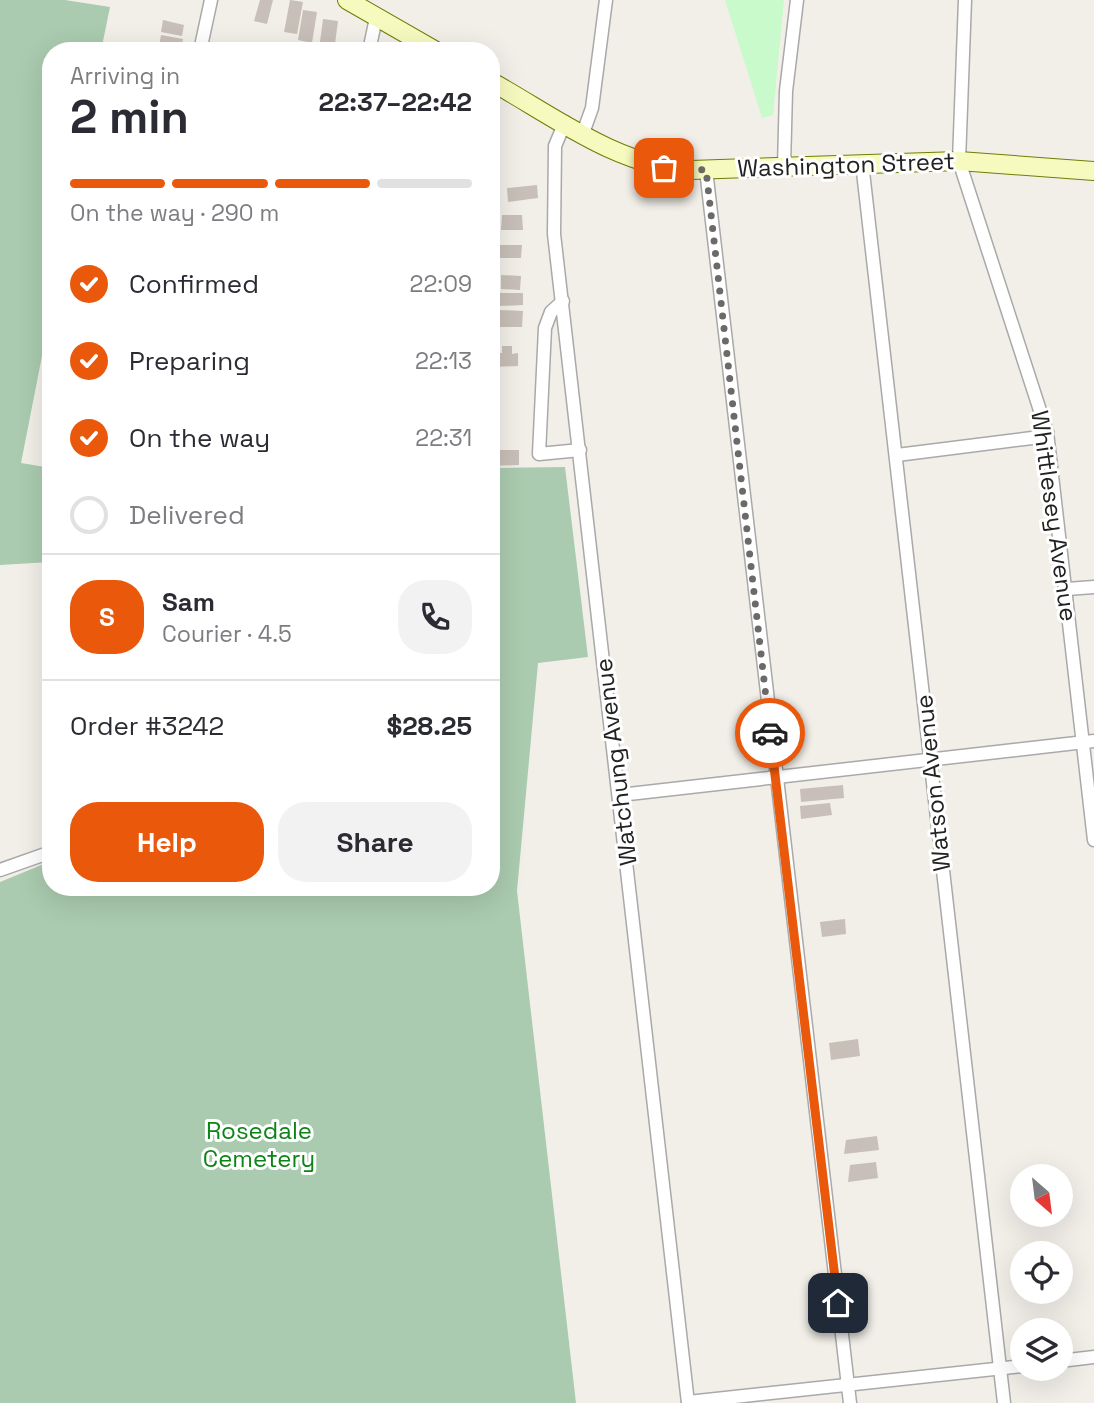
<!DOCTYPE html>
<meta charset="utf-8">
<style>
:root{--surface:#fff;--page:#f2f2f3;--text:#2b2b33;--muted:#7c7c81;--line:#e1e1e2;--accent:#ea580c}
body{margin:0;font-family:"Space Grotesk",sans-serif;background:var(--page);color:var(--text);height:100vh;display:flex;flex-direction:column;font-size:26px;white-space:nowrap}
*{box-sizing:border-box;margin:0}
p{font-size:23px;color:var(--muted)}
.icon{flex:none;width:38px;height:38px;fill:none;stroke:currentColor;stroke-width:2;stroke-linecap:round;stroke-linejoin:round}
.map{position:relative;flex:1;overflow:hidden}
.panel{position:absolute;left:42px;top:42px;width:458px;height:854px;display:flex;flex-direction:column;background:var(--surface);border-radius:28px;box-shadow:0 7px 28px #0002}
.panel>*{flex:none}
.needle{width:46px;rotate:152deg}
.tools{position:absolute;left:1010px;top:1164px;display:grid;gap:14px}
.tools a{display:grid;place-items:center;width:63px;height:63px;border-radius:50%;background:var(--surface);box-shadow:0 7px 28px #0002;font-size:35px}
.pin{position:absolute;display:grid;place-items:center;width:60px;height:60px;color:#fff;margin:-30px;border-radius:14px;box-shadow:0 4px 10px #0006}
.courier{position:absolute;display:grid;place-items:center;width:70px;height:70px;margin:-35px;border:5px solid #ea580c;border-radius:50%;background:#fff;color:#222;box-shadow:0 2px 9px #0007}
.head em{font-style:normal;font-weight:700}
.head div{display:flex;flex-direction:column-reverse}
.head{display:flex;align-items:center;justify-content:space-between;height:119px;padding:0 28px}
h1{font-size:46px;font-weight:700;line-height:52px}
.bar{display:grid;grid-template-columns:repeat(4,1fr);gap:10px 7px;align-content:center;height:84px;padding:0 28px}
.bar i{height:9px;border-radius:5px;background:var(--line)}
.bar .current{background:var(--accent)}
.bar p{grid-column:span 4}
.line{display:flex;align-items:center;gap:18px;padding:0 28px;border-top:2px solid var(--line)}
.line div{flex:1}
.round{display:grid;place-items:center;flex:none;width:74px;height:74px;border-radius:28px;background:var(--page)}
ol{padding:0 28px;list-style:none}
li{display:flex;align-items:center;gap:21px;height:77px}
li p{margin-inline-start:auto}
li .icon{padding:7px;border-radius:50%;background:var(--accent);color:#fff;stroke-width:4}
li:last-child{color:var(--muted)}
li i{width:38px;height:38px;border:4px solid var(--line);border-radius:50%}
.button{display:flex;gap:14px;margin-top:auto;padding:14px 28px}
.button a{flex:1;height:80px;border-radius:28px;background:var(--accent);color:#fff;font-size:28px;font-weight:700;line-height:80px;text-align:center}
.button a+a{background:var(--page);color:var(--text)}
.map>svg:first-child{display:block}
</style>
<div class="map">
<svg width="1094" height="1403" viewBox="0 0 1094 1403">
<rect width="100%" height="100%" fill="#f2efe9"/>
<g fill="#aacbaf">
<path d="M0,0H65L110,7L101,51H51V310L21,463L51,468V562L0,565Z"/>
<path d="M565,467L588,657L538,663L517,891L576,1403H0V882L51,861V887H492V468Z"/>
</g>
<path fill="#c8facc" d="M725,0H784L773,115L762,118Z"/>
<g fill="#c7bfb8">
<path d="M260,0H273L267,24L254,21Z"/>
<path d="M290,0L303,2L297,34L284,32Z"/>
<path d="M303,10L317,12L312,43L298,40Z"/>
<path d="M323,19L338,21L335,44L320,42Z"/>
<path d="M163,20L184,25L182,36L161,32Z"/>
<path d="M161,35L183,39L181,51H158Z"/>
<path d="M537,185L538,198L508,202L507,188Z"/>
<path d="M502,215H522L523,230H501Z"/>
<path d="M499,245H522L521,258H499Z"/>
<path d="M501,275L521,276L520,290L501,289Z"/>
<path d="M499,293H523V305L499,306Z"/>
<path d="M500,310L523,311L522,327H500Z"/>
<path d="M502,346H512V354L518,353V366L492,367V353H502Z"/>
<path d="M492,450H519V465L492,466Z"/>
<path d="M843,785L844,798L801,802L800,789Z"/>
<path d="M830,803L832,815L801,819L800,806Z"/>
<path d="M845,919L846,934L822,937L820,922Z"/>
<path d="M858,1039L860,1056L831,1060L829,1043Z"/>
<path d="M877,1136L879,1150L844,1154L846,1140Z"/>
<path d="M876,1162L878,1178L848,1182L850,1165Z"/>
</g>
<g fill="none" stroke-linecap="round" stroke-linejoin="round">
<defs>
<g id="street">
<path d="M965,0L959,161L1047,432L1094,840"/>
<path d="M200,51L211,0"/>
<path d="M369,51L376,18"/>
<path d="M565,122L555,146L554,234L688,1403"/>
<path d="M583,133L592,108L606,0"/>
<path d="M862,163L1004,1403"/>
<path d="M784,166L786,91L797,0"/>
<path d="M706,170L850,1403"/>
<path d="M563,301L551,312L545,328L539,454L580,450"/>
<path d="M897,455L1032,438L1047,432"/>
<path d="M1067,589L1094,587"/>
<path d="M620,795L1094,741"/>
<path d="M0,870L51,852"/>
<path d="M1060,1361L1094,1357"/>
<path d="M688,1402L1022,1366"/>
</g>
<g id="secondary">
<path d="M347,0L436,51"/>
<path d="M492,82C553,116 619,167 691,170L959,161L1094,171"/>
</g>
</defs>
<use href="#street" stroke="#a9a9a9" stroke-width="15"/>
<use href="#secondary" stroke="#707d05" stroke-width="20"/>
<use href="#street" stroke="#fff" stroke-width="12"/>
<use href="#secondary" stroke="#f7fabf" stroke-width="18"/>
</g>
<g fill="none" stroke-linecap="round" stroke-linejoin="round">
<path stroke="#6b6a68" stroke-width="7" stroke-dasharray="0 12.6" d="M664,168L706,170L770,733"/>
<path stroke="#ea580c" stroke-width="9" d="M770,733L838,1303"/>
</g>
<g text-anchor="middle" stroke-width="6" stroke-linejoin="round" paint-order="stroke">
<g font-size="24" fill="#222" stroke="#fff">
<text transform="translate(846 165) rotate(-2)" y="8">Washington Street</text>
<text transform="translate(1054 516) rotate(82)" y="8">Whittlesey Avenue</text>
<text transform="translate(616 762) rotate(-97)" y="8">Watchung Avenue</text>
<text transform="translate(933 783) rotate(-96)" y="8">Watson Avenue</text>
</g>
<g font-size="24" fill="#0c8416" stroke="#fff">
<text x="259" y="1139">Rosedale<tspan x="259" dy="28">Cemetery</tspan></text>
</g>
</g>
</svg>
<div class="tools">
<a><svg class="needle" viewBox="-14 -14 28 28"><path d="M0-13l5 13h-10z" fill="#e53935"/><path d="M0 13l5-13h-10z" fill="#7c7c81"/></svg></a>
<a><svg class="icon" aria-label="locate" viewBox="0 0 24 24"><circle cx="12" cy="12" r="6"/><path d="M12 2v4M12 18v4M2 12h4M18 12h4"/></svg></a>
<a><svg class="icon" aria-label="layers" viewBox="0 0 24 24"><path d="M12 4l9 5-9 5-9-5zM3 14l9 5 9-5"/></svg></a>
</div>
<div class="pin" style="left:664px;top:168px;background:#ea580c"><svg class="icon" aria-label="bag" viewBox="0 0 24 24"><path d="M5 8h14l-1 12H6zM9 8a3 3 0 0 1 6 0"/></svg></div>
<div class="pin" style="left:838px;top:1303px;background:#1f2937"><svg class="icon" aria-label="home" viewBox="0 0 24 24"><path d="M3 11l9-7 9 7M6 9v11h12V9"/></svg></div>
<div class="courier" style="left:770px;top:733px"><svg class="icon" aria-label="car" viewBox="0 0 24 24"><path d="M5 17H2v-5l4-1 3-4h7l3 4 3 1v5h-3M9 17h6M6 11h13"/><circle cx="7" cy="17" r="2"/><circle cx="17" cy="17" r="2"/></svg></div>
<section class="panel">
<div class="head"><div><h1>2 min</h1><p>Arriving in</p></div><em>22:37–22:42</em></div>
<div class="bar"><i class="current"></i><i class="current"></i><i class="current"></i><i></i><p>On the way · 290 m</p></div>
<ol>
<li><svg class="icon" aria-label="check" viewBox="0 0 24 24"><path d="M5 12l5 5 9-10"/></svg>Confirmed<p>22:09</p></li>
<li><svg class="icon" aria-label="check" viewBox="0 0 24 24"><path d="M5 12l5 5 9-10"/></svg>Preparing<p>22:13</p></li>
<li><svg class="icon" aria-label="check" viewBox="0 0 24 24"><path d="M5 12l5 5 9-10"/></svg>On the way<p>22:31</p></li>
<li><i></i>Delivered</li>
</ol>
<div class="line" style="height:126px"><b class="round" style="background:var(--accent);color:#fff">S</b><div><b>Sam</b><p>Courier · 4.5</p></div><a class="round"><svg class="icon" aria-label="phone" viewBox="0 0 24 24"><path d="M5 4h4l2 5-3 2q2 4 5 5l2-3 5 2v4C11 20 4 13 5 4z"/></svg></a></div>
<div class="line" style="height:91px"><div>Order #3242</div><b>$28.25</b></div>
<div class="button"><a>Help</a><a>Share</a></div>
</section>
</div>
